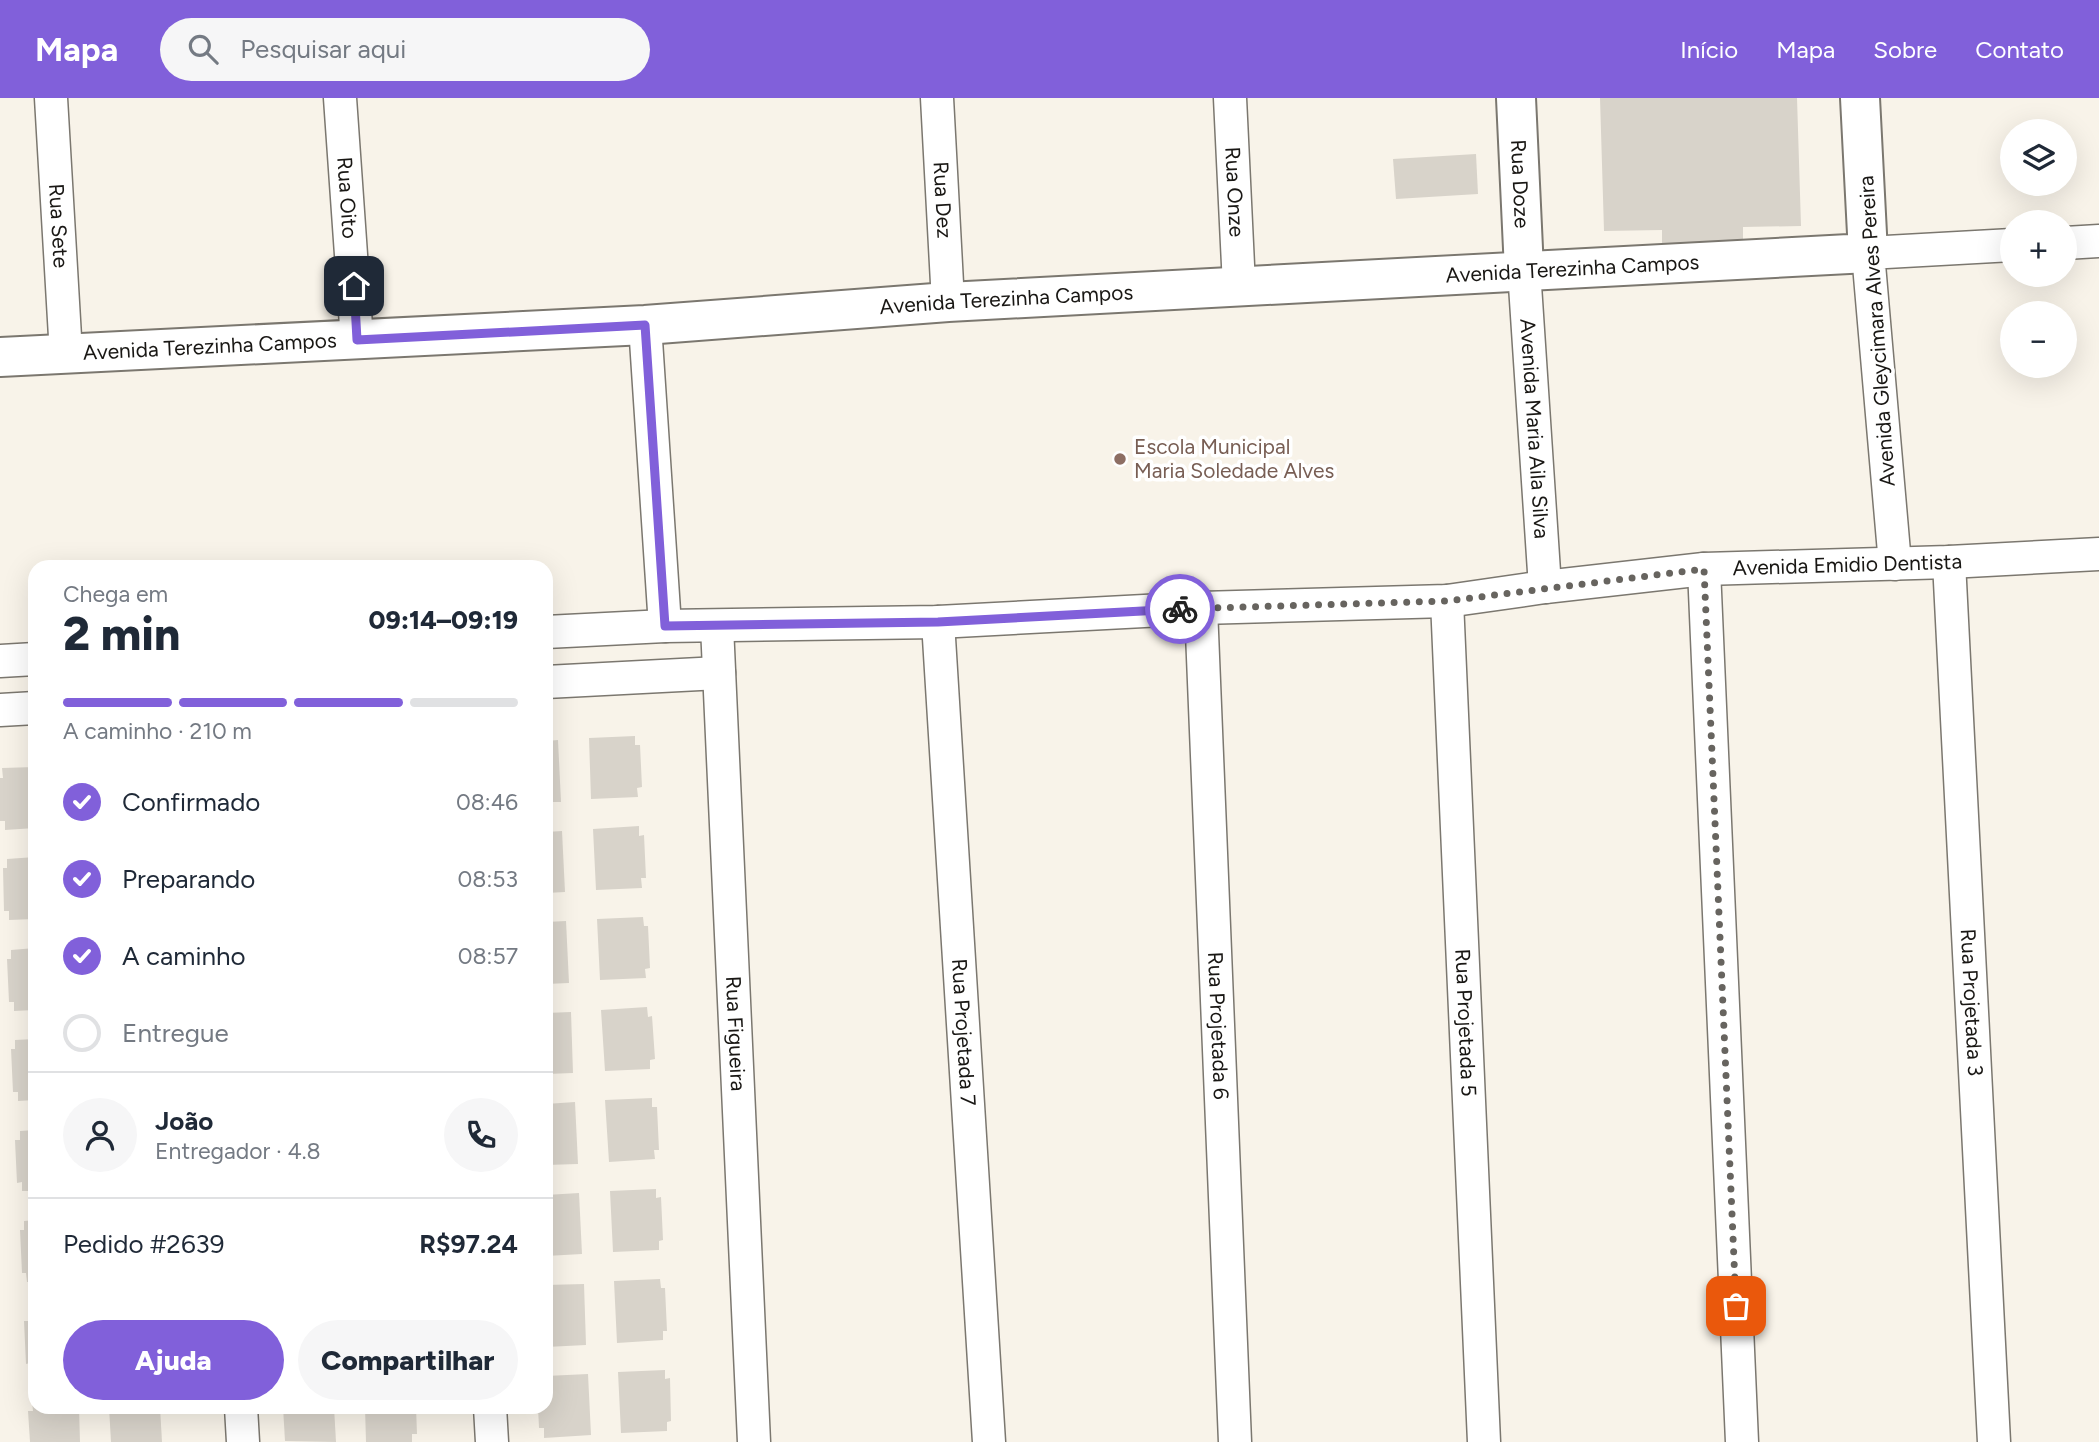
<!DOCTYPE html>
<html lang="pt">
<meta charset="utf-8">
<style>
:root{--surface:#fff;--page:#f6f6f7;--text:#1f2937;--muted:#747a83;--line:#e0e1e3;--accent:#8160da}
body{margin:0;font-family:Figtree,sans-serif;background:var(--page);color:var(--text);height:100vh;display:flex;flex-direction:column;font-size:26px;white-space:nowrap}
*{box-sizing:border-box;margin:0}
p{font-size:23px;color:var(--muted)}
.icon{flex:none;width:38px;height:38px;fill:none;stroke:currentColor;stroke-width:2;stroke-linecap:round;stroke-linejoin:round}
.map{position:relative;flex:1;overflow:hidden}
.panel{position:absolute;left:28px;top:462px;width:525px;height:854px;display:flex;flex-direction:column;background:var(--surface);border-radius:21px;box-shadow:0 7px 28px #0002}
.panel>*{flex:none}
.buttons{position:absolute;left:2000px;top:21px;display:grid;gap:14px}
.buttons a{display:grid;place-items:center;width:77px;height:77px;border-radius:50%;background:var(--surface);box-shadow:0 7px 28px #0002;font-size:35px}
.pin{position:absolute;display:grid;place-items:center;width:60px;height:60px;color:#fff;margin:-30px;border-radius:14px;box-shadow:0 4px 10px #0006}
.courier{position:absolute;display:grid;place-items:center;width:70px;height:70px;margin:-35px;border:5px solid #8160da;border-radius:50%;background:#fff;color:#222;box-shadow:0 2px 9px #0007}
.headline em{font-style:normal;font-weight:800}
.headline div{display:flex;flex-direction:column-reverse}
.headline{display:flex;align-items:center;justify-content:space-between;height:119px;padding:0 35px}
h1{font-size:46px;font-weight:800;line-height:52px}
.bar{display:grid;grid-template-columns:repeat(4,1fr);gap:10px 7px;align-content:center;height:84px;padding:0 35px}
.bar i{height:9px;border-radius:5px;background:var(--line)}
.bar .on{background:var(--accent)}
.bar p{grid-column:span 4}
.line{display:flex;align-items:center;gap:18px;padding:0 35px;border-top:2px solid var(--line)}
.line div{flex:1}
.round{display:grid;place-items:center;flex:none;width:74px;height:74px;border-radius:37px;background:var(--page)}
ol{padding:0 35px;list-style:none}
li{display:flex;align-items:center;gap:21px;height:77px}
li p{margin-inline-start:auto}
li .icon{padding:7px;border-radius:50%;background:var(--accent);color:#fff;stroke-width:4}
li:last-child{color:var(--muted)}
li i{width:38px;height:38px;border:4px solid var(--line);border-radius:50%}
.primary-button{display:flex;gap:14px;margin-top:auto;padding:14px 35px}
.primary-button a{flex:1;height:80px;border-radius:42px;background:var(--accent);color:#fff;font-size:28px;font-weight:800;line-height:80px;text-align:center}
.primary-button a+a{background:var(--page);color:var(--text)}
header{display:flex;align-items:center;gap:42px;box-sizing:border-box;height:98px;padding:0 35px;background:var(--accent);color:#fff}
header strong{font-size:33px}
nav{display:flex;gap:38px;margin-inline-start:auto;font-size:24px}
.search{width:490px;height:63px;background:var(--page);display:flex;align-items:center;gap:18px;box-sizing:border-box;padding:0 24px;border-radius:38px;color:var(--muted);font-size:26px}
.map>svg:first-child{display:block}
</style>
<header>
<strong>Mapa</strong>
<div class="search"><svg class="icon" aria-label="search" viewBox="0 0 24 24"><circle cx="10" cy="10" r="6"/><path d="M15 15l6 6"/></svg>Pesquisar aqui</div>
<nav><a>Início</a><a>Mapa</a><a>Sobre</a><a>Contato</a></nav>
</header>
<div class="map">
<svg width="2099" height="1344" viewBox="0 0 2099 1344">
<rect width="100%" height="100%" fill="#f8f3e9"/>
<g fill="#d8d3ca">
<path d="M1600,0H1797L1801,128L1743,129V148L1662,151V132L1604,133Z"/>
<path d="M1476,56L1478,96L1396,101L1393,61Z"/>
<path d="M635,638V647H640L642,689L637,690L638,699L591,701L589,640Z"/>
<path d="M558,642L561,704H546V643Z"/>
<path d="M35,669V730L5,732V723H0V680H3L2,670Z"/>
<path d="M639,728V738L644,737L646,780H641L642,790L596,792L593,731Z"/>
<path d="M562,733L565,794L546,795V734Z"/>
<path d="M35,759V821L9,822V813H4L3,770H7V761Z"/>
<path d="M643,819L644,828H648L650,870L645,871L646,880L600,882L597,821Z"/>
<path d="M566,823L569,885L546,886V824Z"/>
<path d="M35,850V912L14,913V904H9L7,861H11V852Z"/>
<path d="M647,909L648,919L652,918L655,961L650,962V971L605,973L601,912Z"/>
<path d="M571,914L573,975L546,976V915Z"/>
<path d="M35,941V1002L18,1003V994H13L11,951H15V942Z"/>
<path d="M652,1000V1009H657L659,1052H654L655,1061L609,1064L605,1002Z"/>
<path d="M575,1004L578,1066L546,1067V1006Z"/>
<path d="M35,1032V1093H22V1084L17,1085L15,1042H20V1033Z"/>
<path d="M656,1091V1100L661,1099L663,1142L659,1143V1152L613,1154L610,1093Z"/>
<path d="M579,1095L582,1156L546,1158V1097Z"/>
<path d="M35,1122V1184H27L26,1175H22L20,1132H24V1123Z"/>
<path d="M660,1181L661,1190H665L667,1233H663V1242L617,1245L614,1183Z"/>
<path d="M584,1186L586,1247L546,1249V1187Z"/>
<path d="M35,1213V1274H31L30,1265L26,1266L24,1223H29L28,1214Z"/>
<path d="M665,1272V1281L670,1280L671,1323L667,1324V1333L621,1335L618,1274Z"/>
<path d="M588,1276L591,1337L544,1340V1330H539L538,1309H546V1278Z"/>
<path d="M32,1304H35V1309H79L80,1344H30L28,1313H33Z"/>
<path d="M109,1309H160L162,1344H111Z"/>
<path d="M283,1309H334L336,1344L285,1343Z"/>
<path d="M365,1309H416L417,1336H412V1344H366Z"/>
</g>
<g fill="none" stroke-linecap="round" stroke-linejoin="round">
<defs>
<g id="minor">
<path id="s1" d="M51,0L66,256"/>
<path id="s2" d="M340,0L357,242"/>
<path id="s3" d="M937,0L948,204"/>
<path id="s4" d="M1230,0L1239,188"/>
<path d="M2065,145L2099,143"/>
<path id="s5" d="M1524,172L1545,489"/>
<path d="M645,227L665,528"/>
<path id="s6" d="M1949,464L1994,1344"/>
<path d="M1895,466L1868,155L2012,147"/>
<path d="M1704,471L1742,1344"/>
<path id="s7" d="M1447,503L1484,1344"/>
<path id="s8" d="M1201,510L1235,1344"/>
<path id="s9" d="M938,524L989,1344"/>
<path id="s10" d="M717,528L754,1344"/>
<path id="s11" d="M546,534L665,528L938,524L1201,510L1447,503L1545,489L1704,471L1949,464L2099,456"/>
<path d="M0,563L35,561"/>
<path d="M546,584L719,575"/>
<path d="M0,612L35,610"/>
<path d="M241,1309L243,1344"/>
<path d="M490,1309L492,1344"/>
</g>
<g id="tertiary">
<path id="s12" d="M1516,0L1524,172"/>
<path id="s13" d="M0,259L645,227L948,204L1868,155L1860,0"/>
</g>
</defs>
<use href="#minor" stroke="#7b776f" stroke-width="35"/>
<use href="#tertiary" stroke="#7b776f" stroke-width="42"/>
<use href="#minor" stroke="#fff" stroke-width="32"/>
<use href="#tertiary" stroke="#fff" stroke-width="38"/>
</g>
<g fill="none" stroke-linecap="round" stroke-linejoin="round">
<path stroke="#67645f" stroke-width="7" stroke-dasharray="0 12.6" d="M1180,511L1447,503L1704,471L1736,1208"/>
<path stroke="#8160da" stroke-width="9" d="M354,188L357,242L645,227L665,528L938,524L1180,511"/>
</g>
<circle fill="#8d6e63" stroke="#fff" stroke-width="2.5" cx="1120" cy="361" r="7"/>
<g text-anchor="middle" stroke-width="7" stroke-linejoin="round" paint-order="stroke">
<g font-size="21" fill="#191714" stroke="#fff">
<text dy="7" stroke="none"><textPath href="#s12" startOffset="86">Rua Doze</textPath></text>
<text dy="7" stroke="none"><textPath href="#s4" startOffset="94">Rua Onze</textPath></text>
<text dy="7" stroke="none"><textPath href="#s2" startOffset="100">Rua Oito</textPath></text>
<text dy="7" stroke="none"><textPath href="#s3" startOffset="102">Rua Dez</textPath></text>
<text dy="7" stroke="none"><textPath href="#s1" startOffset="128">Rua Sete</textPath></text>
<text dy="7" stroke="none"><textPath href="#s13" startOffset="1575">Avenida Terezinha Campos</textPath></text>
<text dy="7" stroke="none"><textPath href="#s13" startOffset="1008">Avenida Terezinha Campos</textPath></text>
<text transform="translate(1877 233) rotate(-94)" y="7">Avenida Gleycimara Alves Pereira</text>
<text dy="7" stroke="none"><textPath href="#s13" startOffset="210">Avenida Terezinha Campos</textPath></text>
<text dy="7" stroke="none"><textPath href="#s5" startOffset="159">Avenida Maria Aila Silva</textPath></text>
<text dy="7" stroke="none"><textPath href="#s11" startOffset="1304">Avenida Emidio Dentista</textPath></text>
<text dy="7" stroke="none"><textPath href="#s6" startOffset="441">Rua Projetada 3</textPath></text>
<text dy="7" stroke="none"><textPath href="#s7" startOffset="422">Rua Projetada 5</textPath></text>
<text dy="7" stroke="none"><textPath href="#s8" startOffset="418">Rua Projetada 6</textPath></text>
<text dy="7" stroke="none"><textPath href="#s9" startOffset="411">Rua Projetada 7</textPath></text>
<text dy="7" stroke="none"><textPath href="#s10" startOffset="408">Rua Figueira</textPath></text>
</g>
<g font-size="21" fill="#785e54" stroke="#fff" text-anchor="start">
<text x="1134" y="356">Escola Municipal<tspan x="1134" dy="24">Maria Soledade Alves</tspan></text>
</g>
</g>
</svg>
<div class="buttons">
<a><svg class="icon" aria-label="layers" viewBox="0 0 24 24"><path d="M12 4l9 5-9 5-9-5zM3 14l9 5 9-5"/></svg></a>
<a>+</a>
<a>−</a>
</div>
<div class="pin" style="left:1736px;top:1208px;background:#ea580c"><svg class="icon" aria-label="bag" viewBox="0 0 24 24"><path d="M5 8h14l-1 12H6zM9 8a3 3 0 0 1 6 0"/></svg></div>
<div class="pin" style="left:354px;top:188px;background:#1f2937"><svg class="icon" aria-label="home" viewBox="0 0 24 24"><path d="M3 11l9-7 9 7M6 9v11h12V9"/></svg></div>
<div class="courier" style="left:1180px;top:511px"><svg class="icon" aria-label="bike" viewBox="0 0 24 24"><circle cx="6" cy="16" r="4"/><circle cx="18" cy="16" r="4"/><path d="M6 16l4-8h5l3 8M10 8l3 8H6M13 5h3"/></svg></div>
<section class="panel">
<div class="headline"><div><h1>2 min</h1><p>Chega em</p></div><em>09:14–09:19</em></div>
<div class="bar"><i class="on"></i><i class="on"></i><i class="on"></i><i></i><p>A caminho · 210 m</p></div>
<ol>
<li><svg class="icon" aria-label="check" viewBox="0 0 24 24"><path d="M5 12l5 5 9-10"/></svg>Confirmado<p>08:46</p></li>
<li><svg class="icon" aria-label="check" viewBox="0 0 24 24"><path d="M5 12l5 5 9-10"/></svg>Preparando<p>08:53</p></li>
<li><svg class="icon" aria-label="check" viewBox="0 0 24 24"><path d="M5 12l5 5 9-10"/></svg>A caminho<p>08:57</p></li>
<li><i></i>Entregue</li>
</ol>
<div class="line" style="height:126px"><a class="round"><svg class="icon" aria-label="person" viewBox="0 0 24 24"><circle cx="12" cy="8" r="4"/><path d="M4 21q1-7 8-7t8 7"/></svg></a><div><b>João</b><p>Entregador · 4.8</p></div><a class="round"><svg class="icon" aria-label="phone" viewBox="0 0 24 24"><path d="M5 4h4l2 5-3 2q2 4 5 5l2-3 5 2v4C11 20 4 13 5 4z"/></svg></a></div>
<div class="line" style="height:91px"><div>Pedido #2639</div><b>R$97.24</b></div>
<div class="primary-button"><a>Ajuda</a><a>Compartilhar</a></div>
</section>
</div>
